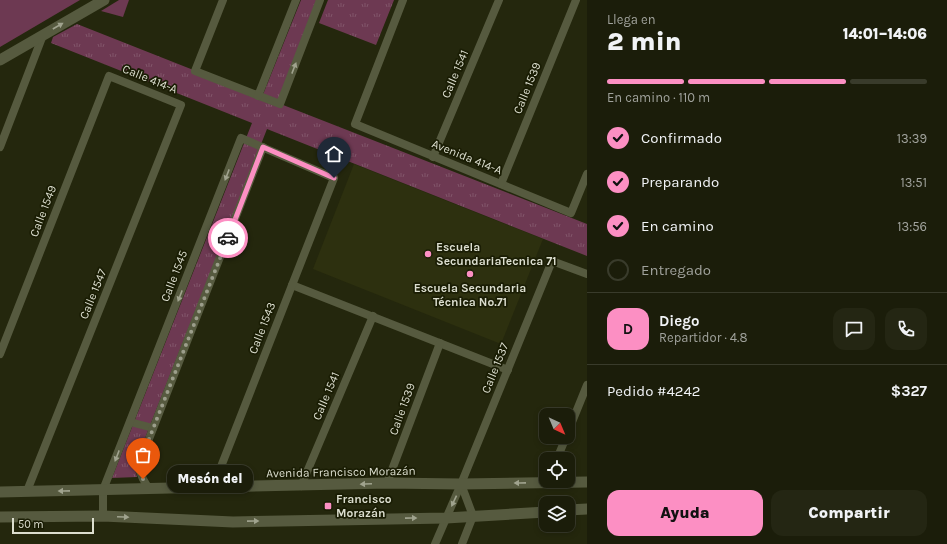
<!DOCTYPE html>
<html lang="es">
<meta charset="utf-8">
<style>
:root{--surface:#1b1d0a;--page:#242613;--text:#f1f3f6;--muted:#a0a29c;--line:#393b2b;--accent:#fc8fc3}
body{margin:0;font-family:Karla,sans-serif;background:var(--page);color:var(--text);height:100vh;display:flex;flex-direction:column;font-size:15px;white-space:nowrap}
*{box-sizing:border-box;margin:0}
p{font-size:13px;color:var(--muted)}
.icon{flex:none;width:22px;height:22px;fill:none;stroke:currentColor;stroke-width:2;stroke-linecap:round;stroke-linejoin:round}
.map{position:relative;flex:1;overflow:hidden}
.details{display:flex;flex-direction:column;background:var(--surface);width:360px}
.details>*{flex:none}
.needle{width:26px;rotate:136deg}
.controls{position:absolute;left:539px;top:408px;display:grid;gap:8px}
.controls a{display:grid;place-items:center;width:36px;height:36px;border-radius:8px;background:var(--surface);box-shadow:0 2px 6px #0003,0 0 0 1px var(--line);font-size:20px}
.scale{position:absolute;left:12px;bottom:10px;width:82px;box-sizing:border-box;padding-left:4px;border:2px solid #dcdecf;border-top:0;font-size:11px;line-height:14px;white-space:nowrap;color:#dcdecf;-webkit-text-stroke:3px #1a1d04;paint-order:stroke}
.pin{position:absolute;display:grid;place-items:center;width:34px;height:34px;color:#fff;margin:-41px -17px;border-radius:50% 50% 50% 0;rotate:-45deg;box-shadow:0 0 4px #0007}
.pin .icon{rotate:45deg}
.courier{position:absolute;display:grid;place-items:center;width:40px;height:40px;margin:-20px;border:3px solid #fc8fc3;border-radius:50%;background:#fff;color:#222;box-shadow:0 1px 5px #0007}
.bubble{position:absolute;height:28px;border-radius:12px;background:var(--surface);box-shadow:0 2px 6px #0003,0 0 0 1px var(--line);font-size:13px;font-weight:800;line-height:28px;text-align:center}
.headline em{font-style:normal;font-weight:800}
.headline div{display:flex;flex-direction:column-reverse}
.headline{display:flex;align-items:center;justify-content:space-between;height:68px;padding:0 20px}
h1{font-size:26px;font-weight:800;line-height:30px}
.bar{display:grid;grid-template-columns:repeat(4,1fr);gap:6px 4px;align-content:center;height:48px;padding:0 20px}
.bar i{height:5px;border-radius:3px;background:var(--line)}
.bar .current{background:var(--accent)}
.bar p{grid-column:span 4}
.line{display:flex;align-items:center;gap:10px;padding:0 20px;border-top:1px solid var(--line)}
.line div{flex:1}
.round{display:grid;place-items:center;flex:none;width:42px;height:42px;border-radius:12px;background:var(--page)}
ol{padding:0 20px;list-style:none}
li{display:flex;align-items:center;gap:12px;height:44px}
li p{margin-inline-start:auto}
li .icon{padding:4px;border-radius:50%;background:var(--accent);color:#111;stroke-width:4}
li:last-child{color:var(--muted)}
li i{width:22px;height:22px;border:2px solid var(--line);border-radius:50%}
.cta{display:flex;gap:8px;margin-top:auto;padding:8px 20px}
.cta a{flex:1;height:46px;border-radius:12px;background:var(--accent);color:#111;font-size:16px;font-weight:800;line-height:46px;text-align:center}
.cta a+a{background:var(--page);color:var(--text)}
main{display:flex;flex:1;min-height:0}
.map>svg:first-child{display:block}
</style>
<main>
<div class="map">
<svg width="587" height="544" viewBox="0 0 587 544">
<defs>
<pattern id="grass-tufts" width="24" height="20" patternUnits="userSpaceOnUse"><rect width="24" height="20" fill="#6d3952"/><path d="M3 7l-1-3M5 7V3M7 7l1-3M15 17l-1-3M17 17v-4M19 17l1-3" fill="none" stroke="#81556a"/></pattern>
</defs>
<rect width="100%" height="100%" fill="#24270d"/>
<path fill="#2d300f" d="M354,164L543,239L501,344L313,269Z"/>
<g fill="url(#grass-tufts)">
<path d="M301,0H318L278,103L587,224V256L267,129L134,466L137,477L112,478L252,123L51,43L53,37L77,24L262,97Z"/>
<path d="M328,0H394L376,45L319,23Z"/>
</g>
<g fill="#6d3952">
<path d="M0,0H80L0,47Z"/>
<path d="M119,0H129L123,17L101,11Z"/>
</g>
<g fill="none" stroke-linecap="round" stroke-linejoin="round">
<g stroke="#565a3f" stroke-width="8">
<path d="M223,0L195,71L280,104L320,0"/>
<path d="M403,0L355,124L571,213L587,174"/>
<path d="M258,96L296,0"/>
<path d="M0,147L43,35"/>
<path d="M433,157L499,0"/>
<path d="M501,184L576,0"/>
<path d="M292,285L508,370"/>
<path d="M0,354L109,76L181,105L27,491"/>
<path d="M130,422L153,428"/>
<path d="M568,432L587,385"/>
<path d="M557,459L566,437"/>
<path d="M387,483L440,343"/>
<path d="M461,484L473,516L462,544"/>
<path d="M301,486L373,316"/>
<path d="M149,489L143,479L138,467L263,147"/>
<path d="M103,516V490L241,138L334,178L213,487"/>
<path d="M435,544L461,484L552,261L587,274"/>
</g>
<g stroke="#565a3f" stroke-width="11">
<path d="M0,60L104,0"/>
<path d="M0,492L387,483L461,484L587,482"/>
<path d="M568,510L587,509"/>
<path d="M0,517L103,516L233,522L446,518L546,512"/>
</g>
</g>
<defs><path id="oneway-solid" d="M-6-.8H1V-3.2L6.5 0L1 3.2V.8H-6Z"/></defs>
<g fill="#a0a38e">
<use href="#oneway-solid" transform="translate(58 26) rotate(-30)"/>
<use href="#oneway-solid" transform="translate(294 68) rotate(-69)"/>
<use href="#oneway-solid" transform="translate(227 175) rotate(111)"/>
<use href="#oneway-solid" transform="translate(180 296) rotate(111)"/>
<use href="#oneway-solid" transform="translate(117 456) rotate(111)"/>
<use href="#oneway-solid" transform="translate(520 483) rotate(179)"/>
<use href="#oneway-solid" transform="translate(366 484) rotate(178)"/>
<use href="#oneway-solid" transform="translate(64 491) rotate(179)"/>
<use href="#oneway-solid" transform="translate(454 501) rotate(115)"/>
<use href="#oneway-solid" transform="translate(123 517) rotate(3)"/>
<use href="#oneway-solid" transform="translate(411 518) rotate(-1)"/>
<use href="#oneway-solid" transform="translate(253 521) rotate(-1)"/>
</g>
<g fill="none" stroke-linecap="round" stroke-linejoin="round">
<path stroke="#9c9e8b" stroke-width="4" stroke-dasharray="0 7.2" d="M143,479L138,467L228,238"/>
<path stroke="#fc8fc3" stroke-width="5" d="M228,238L263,147L334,178"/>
</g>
<g fill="#fc8fc3" stroke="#1a1d04" stroke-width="1.5">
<circle cx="428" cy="254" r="4"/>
<circle cx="470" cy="274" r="4"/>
<rect x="324" y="502" width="8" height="8" rx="2"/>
</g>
<g text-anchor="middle" stroke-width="3.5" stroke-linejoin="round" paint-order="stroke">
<g font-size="12" fill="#dcdecf" stroke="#1a1d04">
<text transform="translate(455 74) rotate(-67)" y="4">Calle 1541</text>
<text transform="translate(150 79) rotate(22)" y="4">Calle 414-A</text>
<text transform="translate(527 88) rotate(-68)" y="4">Calle 1539</text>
<text transform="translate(467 157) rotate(22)" y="4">Avenida 414-A</text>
<text transform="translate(43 211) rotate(-69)" y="4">Calle 1549</text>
<text transform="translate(174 276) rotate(-69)" y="4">Calle 1545</text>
<text transform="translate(93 294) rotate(-68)" y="4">Calle 1547</text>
<text transform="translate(262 328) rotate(-69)" y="4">Calle 1543</text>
<text transform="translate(495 368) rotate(-68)" y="4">Calle 1537</text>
<text transform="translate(326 396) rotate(-67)" y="4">Calle 1541</text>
<text transform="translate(402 409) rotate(-70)" y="4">Calle 1539</text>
<text transform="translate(341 472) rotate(-1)" y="4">Avenida Francisco Morazán</text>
</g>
<g font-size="12" font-weight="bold" fill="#dcdecf" stroke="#1a1d04" text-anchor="start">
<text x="436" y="251">Escuela<tspan x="436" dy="14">SecundariaTecnica 71</tspan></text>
<text x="470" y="292" text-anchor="middle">Escuela Secundaria<tspan x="470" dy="14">Técnica No.71</tspan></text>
<text x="336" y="503">Francisco<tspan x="336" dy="14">Morazán</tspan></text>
</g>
</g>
</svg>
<div class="controls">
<a><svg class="needle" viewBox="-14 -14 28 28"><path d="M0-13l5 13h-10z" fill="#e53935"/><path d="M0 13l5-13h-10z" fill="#a0a29c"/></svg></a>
<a><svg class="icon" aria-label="locate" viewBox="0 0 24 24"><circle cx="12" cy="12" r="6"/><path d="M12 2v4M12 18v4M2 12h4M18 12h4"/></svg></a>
<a><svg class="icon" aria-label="layers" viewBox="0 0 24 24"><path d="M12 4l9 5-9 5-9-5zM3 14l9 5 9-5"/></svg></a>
</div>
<div class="scale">50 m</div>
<div class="pin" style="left:143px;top:479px;background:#ea580c"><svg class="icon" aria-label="bag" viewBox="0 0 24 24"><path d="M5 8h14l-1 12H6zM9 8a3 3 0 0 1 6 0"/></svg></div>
<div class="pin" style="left:334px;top:178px;background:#1f2937"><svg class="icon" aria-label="home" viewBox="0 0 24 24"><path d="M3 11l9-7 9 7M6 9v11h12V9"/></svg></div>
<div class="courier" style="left:228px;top:238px"><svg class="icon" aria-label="car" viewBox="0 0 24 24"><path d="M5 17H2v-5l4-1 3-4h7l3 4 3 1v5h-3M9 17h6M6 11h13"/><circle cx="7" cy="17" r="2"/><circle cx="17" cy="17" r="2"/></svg></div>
<div class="bubble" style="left:167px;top:465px;width:86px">Mesón del</div>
</div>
<section class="details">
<div class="headline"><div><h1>2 min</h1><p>Llega en</p></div><em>14:01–14:06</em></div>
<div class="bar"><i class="current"></i><i class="current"></i><i class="current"></i><i></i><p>En camino · 110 m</p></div>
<ol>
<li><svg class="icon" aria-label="check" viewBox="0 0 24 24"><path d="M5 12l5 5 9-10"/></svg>Confirmado<p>13:39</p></li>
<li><svg class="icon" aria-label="check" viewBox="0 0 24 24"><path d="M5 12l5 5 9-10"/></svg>Preparando<p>13:51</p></li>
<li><svg class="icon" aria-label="check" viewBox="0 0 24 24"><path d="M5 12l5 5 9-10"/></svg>En camino<p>13:56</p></li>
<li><i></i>Entregado</li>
</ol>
<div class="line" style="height:72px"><b class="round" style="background:var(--accent);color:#111">D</b><div><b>Diego</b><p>Repartidor · 4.8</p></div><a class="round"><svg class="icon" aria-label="chat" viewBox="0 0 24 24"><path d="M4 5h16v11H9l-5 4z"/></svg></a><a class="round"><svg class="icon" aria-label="phone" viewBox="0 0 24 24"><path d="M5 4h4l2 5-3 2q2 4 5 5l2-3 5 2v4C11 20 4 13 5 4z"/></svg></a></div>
<div class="line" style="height:52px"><div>Pedido #4242</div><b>$327</b></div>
<div class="cta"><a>Ayuda</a><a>Compartir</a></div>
</section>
</main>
